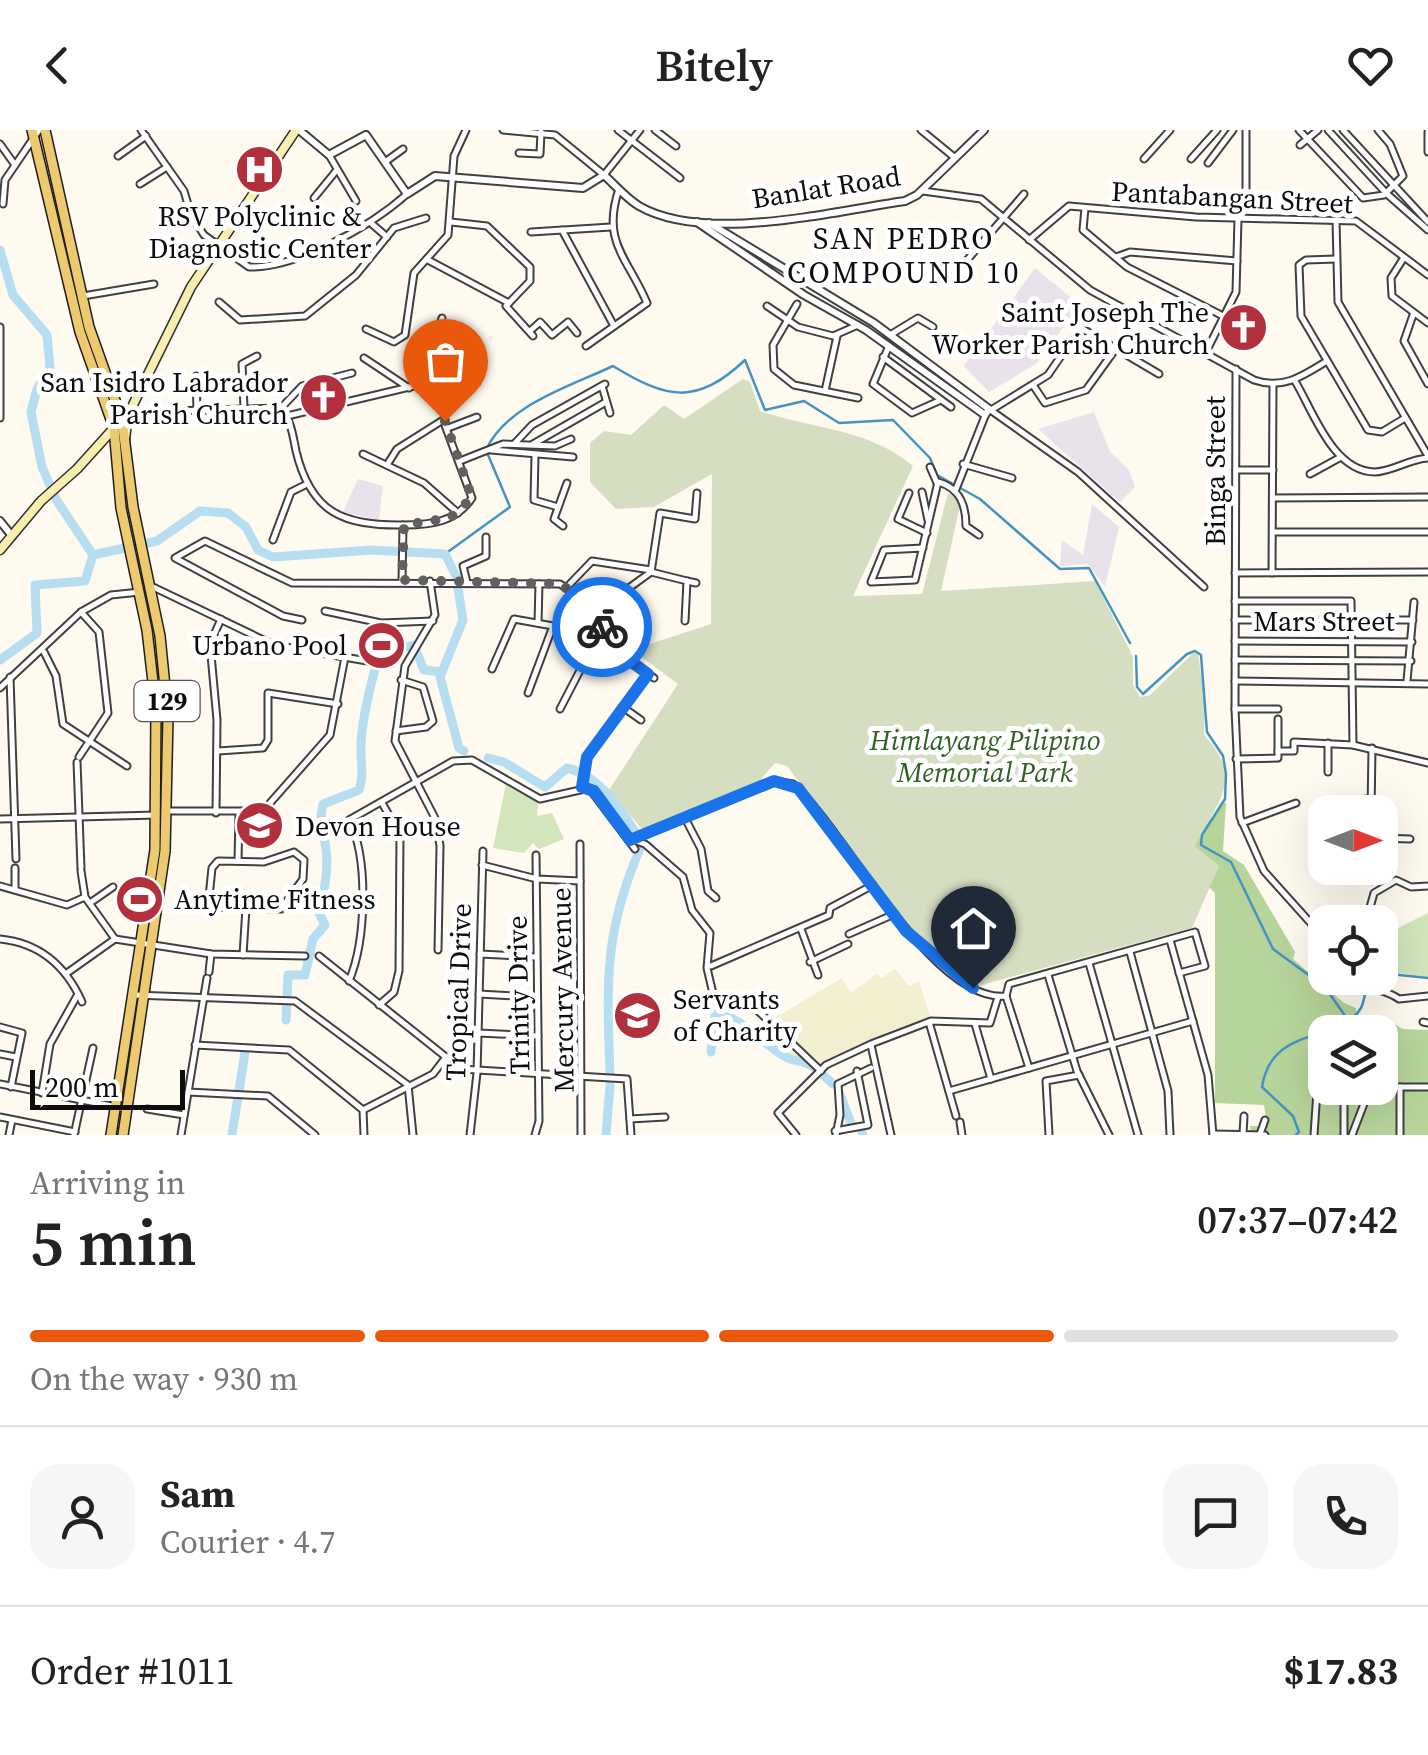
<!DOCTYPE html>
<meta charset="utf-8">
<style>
:root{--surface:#fff;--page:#f6f6f6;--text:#222;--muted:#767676;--line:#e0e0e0;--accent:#ea580c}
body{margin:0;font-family:"Source Serif 4",serif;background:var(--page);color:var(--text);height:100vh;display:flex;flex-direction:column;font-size:38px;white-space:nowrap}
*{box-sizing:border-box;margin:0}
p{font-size:32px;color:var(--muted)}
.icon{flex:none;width:55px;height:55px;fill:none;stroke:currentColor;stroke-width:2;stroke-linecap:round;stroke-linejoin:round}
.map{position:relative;height:1005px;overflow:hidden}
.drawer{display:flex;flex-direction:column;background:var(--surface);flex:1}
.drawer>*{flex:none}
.needle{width:65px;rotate:90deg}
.tools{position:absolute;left:1308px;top:665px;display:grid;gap:20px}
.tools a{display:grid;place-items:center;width:90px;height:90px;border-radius:20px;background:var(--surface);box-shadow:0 10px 40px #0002;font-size:50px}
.scale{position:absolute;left:30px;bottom:25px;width:155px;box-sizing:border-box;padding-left:10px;border:5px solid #0d0d0d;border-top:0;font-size:28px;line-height:35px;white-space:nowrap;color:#0d0d0d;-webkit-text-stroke:8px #fff;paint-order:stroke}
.pin{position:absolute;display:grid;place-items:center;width:85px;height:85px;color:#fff;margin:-102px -42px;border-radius:50% 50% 50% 0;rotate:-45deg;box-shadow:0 0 10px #0007}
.pin .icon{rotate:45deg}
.courier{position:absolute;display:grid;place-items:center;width:100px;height:100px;margin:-50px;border:8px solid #1a73e8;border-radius:50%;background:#fff;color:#222;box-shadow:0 2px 12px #0007}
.overview em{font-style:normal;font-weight:600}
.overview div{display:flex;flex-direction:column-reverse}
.overview{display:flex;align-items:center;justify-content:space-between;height:170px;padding:0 30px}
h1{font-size:65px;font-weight:600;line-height:75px}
.bar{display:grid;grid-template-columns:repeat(4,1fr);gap:15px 10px;align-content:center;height:120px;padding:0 30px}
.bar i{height:12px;border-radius:8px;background:var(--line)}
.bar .active{background:var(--accent)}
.bar p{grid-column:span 4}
.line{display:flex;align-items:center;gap:25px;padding:0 30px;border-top:2px solid var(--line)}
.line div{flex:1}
.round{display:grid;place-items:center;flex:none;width:105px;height:105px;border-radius:30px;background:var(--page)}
header{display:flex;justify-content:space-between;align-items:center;height:130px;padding:0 30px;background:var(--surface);font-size:45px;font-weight:600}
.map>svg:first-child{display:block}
</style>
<header><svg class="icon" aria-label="back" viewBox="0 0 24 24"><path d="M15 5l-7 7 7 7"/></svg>Bitely<svg class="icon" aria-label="heart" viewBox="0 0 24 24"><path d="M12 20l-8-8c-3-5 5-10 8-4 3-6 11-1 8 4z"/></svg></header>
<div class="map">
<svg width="1428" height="1005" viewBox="0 0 1428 1005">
<rect width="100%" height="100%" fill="#fefaef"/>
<g fill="#eae2eb">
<path d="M1035,138L1080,175L1036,234L989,262L964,236Z"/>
<path d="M1094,282L1110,322L1129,340L1135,357L1120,372L1038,299Z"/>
<path d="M358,349L383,356L379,390L343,382Z"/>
<path d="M1092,374L1119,397L1105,457L1088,434L1060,436L1062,410L1083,425Z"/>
</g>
<path fill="#f2eed0" d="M895,839L909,856L919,851L930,887L831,928L818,940L786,928L766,907V893L842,848L851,863L877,844L882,848Z"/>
<g fill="#d2e5bb">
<path d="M507,648L538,673L537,686L552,683L564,709L539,719L533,713L524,723L493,718Z"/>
<path d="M1428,783V847L1392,842L1380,832V807Z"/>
</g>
<path fill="#b7d59b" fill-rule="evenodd" d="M1221,672L1226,673L1223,721L1244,735L1295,822L1293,829L1344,873L1356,878V896L1376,902L1391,892L1403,899L1428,900V1005H1251L1250,996H1267L1264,975L1215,973V763L1210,758L1204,764L1188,708L1213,687ZM1325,902H1380V958H1325Z"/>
<path fill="#d6dec1" d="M743,249L750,252L760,281C813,299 868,298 913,336L853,466L922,464L948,363L962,366L941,461L1095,451L1133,527V555L1140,567L1150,565L1193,523L1198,524L1205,572L1204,605C1246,649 1216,674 1195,716L1219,736L1192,798L977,856L918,810L787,636L775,633L754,657L652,701L642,699L609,660L678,554L632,520L711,494L712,344L654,377L616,379L590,352V313L604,301L631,305L664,275L684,289Z"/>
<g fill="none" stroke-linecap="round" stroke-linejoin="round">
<g stroke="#4494c2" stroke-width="2.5">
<path d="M445,424L510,377L486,320C506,275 571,256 613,236C667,269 696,276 745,230L765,280L804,271L839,293L893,290L930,328L937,345L980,369L1060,439L1089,438L1130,513"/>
<path d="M1136,526L1137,557L1143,564L1187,524L1195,521L1201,525L1207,602L1223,626L1226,644L1225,669L1202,705L1201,715L1231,732L1273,819L1325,857L1348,890"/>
<path d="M1380,835L1399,845L1428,848"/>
<path d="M1296,1005L1299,1002L1293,986L1262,957C1272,893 1339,915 1361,878C1365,870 1366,857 1368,848"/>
</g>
<g stroke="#b7ddf1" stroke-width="9">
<path d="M0,120L13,165L47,205L50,238L37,259L31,282L42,337L57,371L93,425"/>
<path d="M93,425L157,411L200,381L228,383L246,397L258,420L273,427L371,420L445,424L456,446L463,490L440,547L459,618L464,621"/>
<path d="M417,523L424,540L442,542"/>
<path d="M0,530L37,503L35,455L85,451L93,425"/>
<path d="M488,628L504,632L545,657L567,638C601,646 626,685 642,714L649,716"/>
<path d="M712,862L715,884"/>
<path d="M286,890L288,845H305L313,809L325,795L319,783C324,761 330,736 325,713C322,696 319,691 323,674L359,660C364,644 361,637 361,621C360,597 372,546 380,524L414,515"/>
<path d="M711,922L715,884C744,887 760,913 786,927C793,931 801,931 808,934C817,937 826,948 833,954"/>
<path d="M610,946C607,852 603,803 642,714"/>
<path d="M840,964L852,996"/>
<path d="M862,1003L863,1005"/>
<path d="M232,1005L245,922"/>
<path d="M606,1005L610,955"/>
</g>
<defs>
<g id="minor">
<path d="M141,0L184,61L191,85L204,105L249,137C298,138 371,96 407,64"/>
<path d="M503,0L555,5L604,45L640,0"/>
<path d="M618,0L680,48"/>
<path d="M655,0L676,16"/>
<path d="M921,0L954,27"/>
<path d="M1246,0V67L1270,66"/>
<path d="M1299,0L1363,68L1384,65L1403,46L1390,14L1378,0"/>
<path d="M1328,0L1387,64L1428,100"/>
<path d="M1343,0L1428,92"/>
<path d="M1428,2V22"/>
<path d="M0,14L15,35"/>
<path d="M1300,15L1318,0"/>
<path d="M519,23L540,24L541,2"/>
<path d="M329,25L356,71"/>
<path d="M118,26L146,6"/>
<path d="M1144,29L1170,0"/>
<path d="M1191,29L1217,0"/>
<path d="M385,32L403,19"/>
<path d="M1208,33L1233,0"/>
<path d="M140,54L167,37"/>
<path d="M923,61L981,69L1090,160L1254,250C1283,260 1303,246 1327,231"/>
<path d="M314,68L336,41"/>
<path d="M3,74L5,50L39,0"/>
<path d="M1085,78L1083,100L1127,137L1225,187"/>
<path d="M1336,90L1338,172L1428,326"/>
<path d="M451,92L487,96L530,137V151L506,176L533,206"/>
<path d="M372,94L387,107"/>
<path d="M562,100L614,196"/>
<path d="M531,102L611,97"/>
<path d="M1029,110L1069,76L1196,87L1356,91L1428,145"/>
<path d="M1116,127L1130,122L1237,131"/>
<path d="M1336,129L1306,130L1299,135L1301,186L1368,300L1382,302L1405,288"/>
<path d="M1403,129L1391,148L1392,166L1428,193"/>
<path d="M428,130L509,173"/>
<path d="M949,151L1024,64"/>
<path d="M83,166L154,154"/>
<path d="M219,172L240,190L305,186L356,145L394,98L426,88"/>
<path d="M797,174L773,215L774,239L794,255L858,268"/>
<path d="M767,176L798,197L833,206L858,195"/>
<path d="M1413,185L1404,211L1428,254"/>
<path d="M0,197V288"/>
<path d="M1081,198L1159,244"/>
<path d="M366,199L394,212L405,205L414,143L448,105L454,26L466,0"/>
<path d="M530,201L540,192L552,205L568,192L577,203"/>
<path d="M890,205L918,188L933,197"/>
<path d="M586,216L647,173C628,128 601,112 619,59"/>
<path d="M888,218L873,254L912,283L941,270"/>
<path d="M1206,222L1236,162L1238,89"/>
<path d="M883,227L951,277"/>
<path d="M364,228L409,258"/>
<path d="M1236,239L1235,579L1240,687L1264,741L1325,809"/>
<path d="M196,246L197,281"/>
<path d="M1295,251C1313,281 1333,342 1375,342C1394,341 1409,329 1428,328"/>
<path d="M1033,255L1045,273L1086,260L1117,217"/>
<path d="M602,256L610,283"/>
<path d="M825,261L837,206"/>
<path d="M244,277L242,234L257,226"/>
<path d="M281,278L302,256L352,243"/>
<path d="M989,279L1078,342L1204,457"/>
<path d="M991,280L1048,245L1087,188"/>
<path d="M130,282L281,278C291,290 293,306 296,321C311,383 343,396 404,395C431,395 456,392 472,368L443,290L397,319L387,335"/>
<path d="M287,286L422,254L442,188"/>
<path d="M448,298L477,287"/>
<path d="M515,313L532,295L605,254"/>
<path d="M533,314L606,272"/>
<path d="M491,320L573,327"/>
<path d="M363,324L424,353L458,383"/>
<path d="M535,326L534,370L558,377"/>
<path d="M460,331L503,314L555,316L571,309"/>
<path d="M963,334L1012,348"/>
<path d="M930,337L937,353"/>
<path d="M1236,340H1273"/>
<path d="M1310,344L1341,327"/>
<path d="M956,359L985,286"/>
<path d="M922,362L928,390"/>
<path d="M909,363L898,389L927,403"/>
<path d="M1273,368L1428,367"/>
<path d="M563,396L554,389L567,353"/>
<path d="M1273,402H1428"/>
<path d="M273,410L291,362L305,355"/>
<path d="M923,418L884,420L871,452L915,450L938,352C960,358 966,375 966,396L979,405"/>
<path d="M651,442L687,451L685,491"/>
<path d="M1235,443L1428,442"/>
<path d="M1272,443L1273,254"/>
<path d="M402,451L403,395"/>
<path d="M430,451L435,485L405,536L395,611L436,690L440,716L438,820"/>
<path d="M687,451L696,453"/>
<path d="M467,452L463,436L486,426V407"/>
<path d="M151,456L274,515L373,532"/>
<path d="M567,457L592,431L651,440"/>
<path d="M1235,471H1351L1353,615"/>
<path d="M325,481L381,493L433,491"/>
<path d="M593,484L651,442L660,383L695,389L697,363"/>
<path d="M302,490L283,486L175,428L205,411L292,453L560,454L581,468L617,522L654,548"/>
<path d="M1235,490H1413"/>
<path d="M538,493L539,454"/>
<path d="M572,499L590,480"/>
<path d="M1235,511L1412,512"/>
<path d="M44,522L56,546L63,594L127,636"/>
<path d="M1235,530L1411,531"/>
<path d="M492,539L514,489L553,496L528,563"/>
<path d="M10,547L16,729"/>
<path d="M1235,551L1428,554"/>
<path d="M1407,551L1414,472"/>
<path d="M0,558L81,482L111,465L140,462"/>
<path d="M624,578L641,590"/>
<path d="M560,579L602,498"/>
<path d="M1235,579H1278"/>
<path d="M396,601L426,597L433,591L423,557L401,550"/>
<path d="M218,621L263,618L268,610V563L338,574"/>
<path d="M1278,621H1294V612L1353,615L1428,633"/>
<path d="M79,627L108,583L99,502L81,482"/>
<path d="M1236,629L1278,628V589"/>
<path d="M77,632L81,738"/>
<path d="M1328,642V613"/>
<path d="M582,657L587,627L648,544"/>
<path d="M1337,671L1369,669"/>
<path d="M168,681H263L330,605L345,527"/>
<path d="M1371,682L1372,618"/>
<path d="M216,683L217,590L210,514L221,489"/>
<path d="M0,689L157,685"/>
<path d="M686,690L701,719L708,761L716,768"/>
<path d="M1242,693L1296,673"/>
<path d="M1380,708L1410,709"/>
<path d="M630,710L774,651L793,654C844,698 932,874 1006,866"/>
<path d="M633,710L645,714L683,747L692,780L710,803L707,838L714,868L755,878L821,941"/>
<path d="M580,714L581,1005"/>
<path d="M294,722L304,730L303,749L281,779L218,777L209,767L212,738L218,731L264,732Z"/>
<path d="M238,731L239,684"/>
<path d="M482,735L537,749L580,751"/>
<path d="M81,741L85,767L115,809"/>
<path d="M0,756L67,775L85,767"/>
<path d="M15,760V738"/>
<path d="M90,773L113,757"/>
<path d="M1366,792L1374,763L1396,750L1411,757L1428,756"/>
<path d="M801,799L818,845"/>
<path d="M849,804L892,785"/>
<path d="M0,809C40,813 66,836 82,872"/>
<path d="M1170,810L1208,945L1213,1005"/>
<path d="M1130,822L1168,961L1170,1005"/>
<path d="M480,824L536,827"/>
<path d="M243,825L246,778"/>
<path d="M319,826L461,939L627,949L631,1005"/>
<path d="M810,832L848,814"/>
<path d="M1089,833L1138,1005"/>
<path d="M711,836L829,785L830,778L873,755"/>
<path d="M209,842L211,824"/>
<path d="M67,843L115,809L211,824L305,826"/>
<path d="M1048,845L1077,941L1109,1005"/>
<path d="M1353,848C1369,861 1384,858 1399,869L1428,866"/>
<path d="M349,851C366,811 369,728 349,690L453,631L472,630L540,669L589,658L635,719"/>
<path d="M479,864L536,867"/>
<path d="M134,865L295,871L408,955L413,1005"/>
<path d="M379,875L394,862L399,841L400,704L382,673"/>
<path d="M929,892L956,986"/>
<path d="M1423,892L1428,893"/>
<path d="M975,894L991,949"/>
<path d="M0,897L22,903L11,957"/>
<path d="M478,903L538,906"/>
<path d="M195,915L289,920L363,980L364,1005"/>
<path d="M871,915L891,1005"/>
<path d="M0,924L16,927"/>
<path d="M1029,938L1006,866L1009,854L1195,802L1205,836L1179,843"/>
<path d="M0,954L127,979"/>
<path d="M1380,957H1428"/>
<path d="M1344,958V1005"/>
<path d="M949,961L1193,891"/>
<path d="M188,962L268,966L315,1005"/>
<path d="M42,963L50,914L78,864"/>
<path d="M147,979L184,985"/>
<path d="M363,980L433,944L446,927"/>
<path d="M0,987L75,1002"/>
<path d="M630,989L665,987"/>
<path d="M960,992L962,1005"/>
<path d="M835,1001L868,995L857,941"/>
<path d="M1213,1004L1265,1005"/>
<path d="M1243,1004L1244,986"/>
<path d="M1260,1004L1265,990"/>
<path d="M9,1005L12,990"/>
<path d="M74,1005L93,918"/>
<path d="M181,1005L207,848"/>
<path d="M470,1005L477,943L483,721"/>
<path d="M535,1005L539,991L536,725"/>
<path d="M796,1005L778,983L826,935L871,914L931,891L990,893L998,867"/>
<path d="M836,1005L840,985L838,954L871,938"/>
<path d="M1049,1005L1046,951L1079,945"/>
<path d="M1314,1005L1317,961L1378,958"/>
<path d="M1352,1005L1370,958"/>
<path d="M1400,1005V957"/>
</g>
<g id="tertiary">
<path d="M299,0L329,25L366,5L407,64L435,46L583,58L604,45C615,55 626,68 639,76C705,114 834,81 905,71L917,65L984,0"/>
<path d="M697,92L804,165L866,200L985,285L989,279L874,193L709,93"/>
<path d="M0,391L12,406"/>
</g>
<g id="secondary">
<path d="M125,309L128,285L191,157L296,0"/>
<path d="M0,420L41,371L77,339L114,298"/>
</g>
<g id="primary">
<path d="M32,0L80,202L114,298L121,378L147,500L156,578L155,720L111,1005"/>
<path d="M45,0L89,197L122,290L133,377L160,506L168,587L165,721L123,1005"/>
</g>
</defs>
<use href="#minor" stroke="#404040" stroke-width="9"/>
<use href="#tertiary" stroke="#404040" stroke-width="10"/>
<use href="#secondary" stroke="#2f2f2f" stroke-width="11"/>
<use href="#primary" stroke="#1e1e1e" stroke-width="12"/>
<use href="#minor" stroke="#fff" stroke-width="5"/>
<use href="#tertiary" stroke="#fff" stroke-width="6"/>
<use href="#secondary" stroke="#f8eeaf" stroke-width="8"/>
<use href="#primary" stroke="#edca6f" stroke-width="9"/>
</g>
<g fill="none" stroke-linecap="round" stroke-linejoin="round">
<path stroke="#61605c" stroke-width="10" stroke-dasharray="0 18" d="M445,291L472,368L450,388L404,395L402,450L560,454L581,468L602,497"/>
<path stroke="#1a73e8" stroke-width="12" d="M602,497L618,522L648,544L587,627L582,657L594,661L630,710L774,651L798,658L906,801L973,858"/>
</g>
<defs>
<symbol id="hospital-disc" viewBox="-11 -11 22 22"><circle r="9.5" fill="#b2303b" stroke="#fff"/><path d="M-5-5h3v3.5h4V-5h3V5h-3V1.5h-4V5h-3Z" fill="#fff"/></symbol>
<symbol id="church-disc" viewBox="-11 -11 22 22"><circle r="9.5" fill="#b2303b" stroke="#fff"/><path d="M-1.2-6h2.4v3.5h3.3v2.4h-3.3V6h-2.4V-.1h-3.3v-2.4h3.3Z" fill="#fff"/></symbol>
<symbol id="stadium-disc" viewBox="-11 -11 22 22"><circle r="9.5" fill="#b2303b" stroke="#fff"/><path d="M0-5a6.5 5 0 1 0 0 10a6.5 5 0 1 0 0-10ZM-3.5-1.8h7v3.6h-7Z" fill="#fff"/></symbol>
<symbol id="university-disc" viewBox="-11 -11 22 22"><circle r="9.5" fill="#b2303b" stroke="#fff"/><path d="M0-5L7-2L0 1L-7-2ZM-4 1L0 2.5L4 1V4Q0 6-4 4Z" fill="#fff"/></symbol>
</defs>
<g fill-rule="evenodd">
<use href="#hospital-disc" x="232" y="12" width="55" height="55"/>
<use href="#church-disc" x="1216" y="170" width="55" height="55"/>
<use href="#church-disc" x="296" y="240" width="55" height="55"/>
<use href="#stadium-disc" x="354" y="488" width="55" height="55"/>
<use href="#university-disc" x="232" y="668" width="55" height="55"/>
<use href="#stadium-disc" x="112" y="742" width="55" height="55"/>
<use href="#university-disc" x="610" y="858" width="55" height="55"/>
</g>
<g text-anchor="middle" stroke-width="10" stroke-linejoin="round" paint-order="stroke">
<rect fill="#fff" stroke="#565656" stroke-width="2.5" x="134.5" y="551" width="65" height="40" rx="8"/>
<g font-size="25" font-weight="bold" fill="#0d0d0d">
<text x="167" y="580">129</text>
</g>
<g font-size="28" fill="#0d0d0d" stroke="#fff">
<text transform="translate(826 57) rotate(-9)" y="10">Banlat Road</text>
<text transform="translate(1232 67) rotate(3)" y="10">Pantabangan Street</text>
<text transform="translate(1215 341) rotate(-90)" y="10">Binga Street</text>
<text x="1324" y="501">Mars Street</text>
<text transform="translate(562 860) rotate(-91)" y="10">Mercury Avenue</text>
<text transform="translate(458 862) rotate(-88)" y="10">Tropical Drive</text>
<text transform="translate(518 865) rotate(-91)" y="10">Trinity Drive</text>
</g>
<g font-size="28" fill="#0d0d0d" stroke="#fff" text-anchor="end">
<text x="260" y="96" text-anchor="middle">RSV Polyclinic &amp;<tspan x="260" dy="32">Diagnostic Center</tspan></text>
<text x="1209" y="192">Saint Joseph The<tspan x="1209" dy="32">Worker Parish Church</tspan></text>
<text x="288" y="262">San Isidro Labrador<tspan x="288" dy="32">Parish Church</tspan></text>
<text x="347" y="525">Urbano Pool</text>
<text x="295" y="706" text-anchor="start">Devon House</text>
<text x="174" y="779" text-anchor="start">Anytime Fitness</text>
<text x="673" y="879" text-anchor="start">Servants<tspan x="673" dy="32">of Charity</tspan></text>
</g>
<g font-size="28" font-style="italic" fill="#316023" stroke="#fff">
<text x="985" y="620">Himlayang Pilipino<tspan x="985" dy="32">Memorial Park</tspan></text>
</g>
<g font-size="30" letter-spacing="2.5" fill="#0d0d0d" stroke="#fff">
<text x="904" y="119">SAN PEDRO<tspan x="904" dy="34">COMPOUND 10</tspan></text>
</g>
</g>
</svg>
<div class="tools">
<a><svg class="needle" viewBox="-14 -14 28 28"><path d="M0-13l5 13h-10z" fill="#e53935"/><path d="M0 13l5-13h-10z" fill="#767676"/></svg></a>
<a><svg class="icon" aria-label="locate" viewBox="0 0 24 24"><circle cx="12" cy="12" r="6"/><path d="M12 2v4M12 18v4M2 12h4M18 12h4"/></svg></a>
<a><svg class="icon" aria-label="layers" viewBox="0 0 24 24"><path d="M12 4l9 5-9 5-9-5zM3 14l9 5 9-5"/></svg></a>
</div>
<div class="scale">200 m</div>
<div class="pin" style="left:445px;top:291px;background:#ea580c"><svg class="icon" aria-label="bag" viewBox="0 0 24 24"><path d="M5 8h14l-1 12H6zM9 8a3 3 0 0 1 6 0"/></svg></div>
<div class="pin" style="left:973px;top:858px;background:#1f2937"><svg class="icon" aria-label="home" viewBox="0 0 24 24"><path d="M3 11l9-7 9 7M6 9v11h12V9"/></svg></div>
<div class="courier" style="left:602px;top:497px"><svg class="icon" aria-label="bike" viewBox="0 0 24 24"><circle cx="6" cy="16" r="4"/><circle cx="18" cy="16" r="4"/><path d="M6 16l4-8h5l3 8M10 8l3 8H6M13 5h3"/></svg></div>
</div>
<section class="drawer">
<div class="overview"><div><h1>5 min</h1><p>Arriving in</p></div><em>07:37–07:42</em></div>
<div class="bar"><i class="active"></i><i class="active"></i><i class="active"></i><i></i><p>On the way · 930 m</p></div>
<div class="line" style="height:180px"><a class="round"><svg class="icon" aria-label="person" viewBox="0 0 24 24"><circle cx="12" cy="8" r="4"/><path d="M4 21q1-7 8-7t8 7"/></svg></a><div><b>Sam</b><p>Courier · 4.7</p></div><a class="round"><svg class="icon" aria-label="chat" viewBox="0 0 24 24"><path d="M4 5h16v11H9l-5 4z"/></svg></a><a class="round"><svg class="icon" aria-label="phone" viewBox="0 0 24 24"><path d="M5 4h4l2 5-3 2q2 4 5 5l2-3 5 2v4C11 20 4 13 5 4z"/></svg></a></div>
<div class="line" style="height:130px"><div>Order #1011</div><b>$17.83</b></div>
</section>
